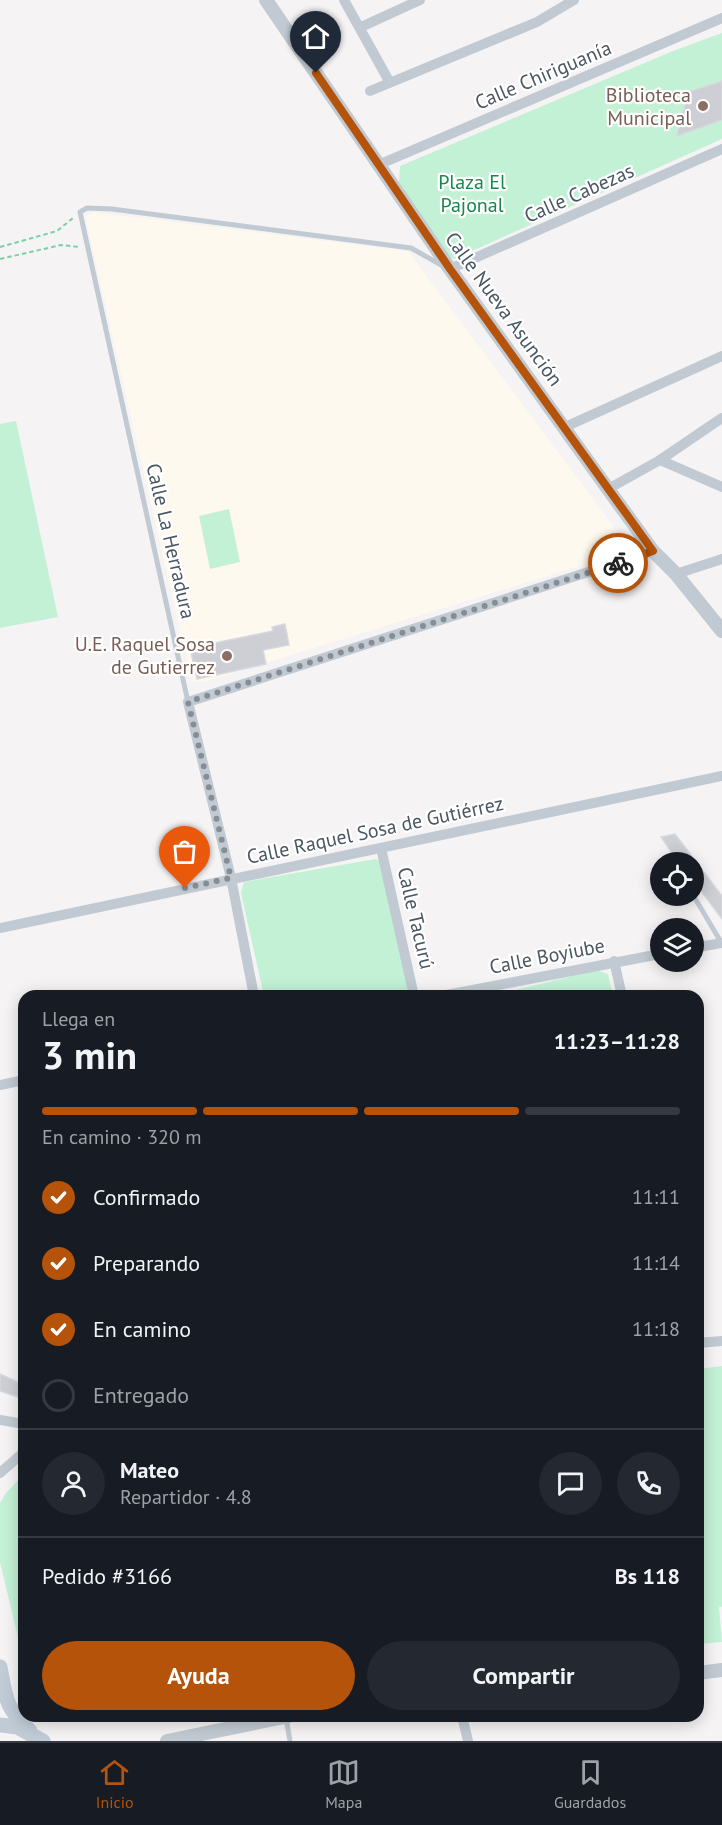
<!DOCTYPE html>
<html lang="es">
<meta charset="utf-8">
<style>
:root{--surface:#171b24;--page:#242831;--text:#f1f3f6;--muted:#9ea1a6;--line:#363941;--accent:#b45309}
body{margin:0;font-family:"PT Sans",sans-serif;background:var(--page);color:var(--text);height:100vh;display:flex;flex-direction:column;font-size:22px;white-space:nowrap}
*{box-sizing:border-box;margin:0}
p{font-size:20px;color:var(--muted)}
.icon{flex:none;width:33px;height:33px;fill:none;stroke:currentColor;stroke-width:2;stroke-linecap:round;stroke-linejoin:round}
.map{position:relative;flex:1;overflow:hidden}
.sheet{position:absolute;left:18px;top:990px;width:686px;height:732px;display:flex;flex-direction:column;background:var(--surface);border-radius:18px;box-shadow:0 3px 15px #0003}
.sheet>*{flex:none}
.controls{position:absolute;left:650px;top:852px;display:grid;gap:12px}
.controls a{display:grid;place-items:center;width:54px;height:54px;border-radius:50%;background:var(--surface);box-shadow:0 3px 15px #0003;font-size:30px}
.pin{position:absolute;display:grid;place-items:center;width:51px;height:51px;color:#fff;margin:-62px -26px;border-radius:50% 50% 50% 0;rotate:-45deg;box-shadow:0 0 6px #0007}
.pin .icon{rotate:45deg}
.courier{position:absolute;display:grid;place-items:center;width:60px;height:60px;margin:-30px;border:4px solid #b45309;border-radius:50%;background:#fff;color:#222;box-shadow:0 2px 8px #0007}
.headline em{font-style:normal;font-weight:600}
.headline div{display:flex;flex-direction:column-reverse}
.headline{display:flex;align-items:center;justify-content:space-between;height:102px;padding:0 24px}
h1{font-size:39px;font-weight:600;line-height:45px}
.bar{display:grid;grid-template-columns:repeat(4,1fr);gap:9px 6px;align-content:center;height:72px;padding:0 24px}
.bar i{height:8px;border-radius:4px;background:var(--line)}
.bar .current{background:var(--accent)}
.bar p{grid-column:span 4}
.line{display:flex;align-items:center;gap:15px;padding:0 24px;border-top:2px solid var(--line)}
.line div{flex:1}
.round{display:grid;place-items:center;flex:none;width:63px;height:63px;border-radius:32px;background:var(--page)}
ol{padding:0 24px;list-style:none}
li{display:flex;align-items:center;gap:18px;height:66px}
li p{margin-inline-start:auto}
li .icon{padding:6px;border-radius:50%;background:var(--accent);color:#fff;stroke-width:4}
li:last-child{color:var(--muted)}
li i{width:33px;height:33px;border:3px solid var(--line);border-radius:50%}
.button{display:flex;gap:12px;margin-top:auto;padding:12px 24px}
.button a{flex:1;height:69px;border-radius:36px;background:var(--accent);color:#fff;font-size:24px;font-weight:600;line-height:69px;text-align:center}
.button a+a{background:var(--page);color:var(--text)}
.menu{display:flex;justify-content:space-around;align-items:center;height:84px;border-top:2px solid var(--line);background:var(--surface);font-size:16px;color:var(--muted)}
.menu a{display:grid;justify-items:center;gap:3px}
.menu .current{color:var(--accent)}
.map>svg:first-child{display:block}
</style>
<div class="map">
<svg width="722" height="1741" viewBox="0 0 722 1741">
<rect width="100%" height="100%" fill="#f5f3f3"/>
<path fill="#fdf9ef" d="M93,212L408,251L628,546L625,552L204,682H194L190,675L85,216Z"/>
<g fill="#c3f1d5">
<path d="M722,33V139L454,259L449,257L399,183L400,166L673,51Z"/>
<path d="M16,421L58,617L0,628V424Z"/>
<path d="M229,509L240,562L210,569L199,516Z"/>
<path d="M376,859L381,862L408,989L406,996H264L241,893L244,882Z"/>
<path d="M596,970L608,974L613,996H492Z"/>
<path d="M722,1366V1607H719L722,1642L698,1644V1369Z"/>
<path d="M24,1474V1662L0,1562V1503L6,1493Z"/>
<path d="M74,1716H138L108,1722Z"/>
</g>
<g fill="#cdcfd5" stroke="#d7d9de" stroke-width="1.5">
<path d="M722,81V120L677,136L688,92Z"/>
<path d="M285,624L289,645L263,650L266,664L197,679L190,648L273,631L272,627Z"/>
<path d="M675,834L722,896V919L701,891L698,893L693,886V862H678L661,837Z"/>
<path d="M0,1374L24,1385V1399L0,1391Z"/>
</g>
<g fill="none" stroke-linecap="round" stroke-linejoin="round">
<g stroke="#7ad0a6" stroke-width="2" stroke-dasharray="4.5 3" stroke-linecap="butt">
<path d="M0,247L57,231L73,218"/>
<path d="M0,259L61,245L79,247"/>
</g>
<g stroke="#c1cad2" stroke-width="5">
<path d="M188,702L80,212L87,208L112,209L411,248L443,266"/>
<path d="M693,895L721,942"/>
<path d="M286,1718L290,1741"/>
</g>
<g stroke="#c1cad2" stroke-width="10">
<path d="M344,0L389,81"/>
<path d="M361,27L420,0"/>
<path d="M370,91L537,22L574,0"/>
<path d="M378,165L722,18"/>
<path d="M450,269L722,149"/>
<path d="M565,427L722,356"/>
<path d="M660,460L722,487"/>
<path d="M608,489L660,460L722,418"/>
<path d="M676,574L722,559"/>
<path d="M381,848L414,996"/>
<path d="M0,928L722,776"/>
<path d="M693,948L722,943"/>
<path d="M614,961L622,996"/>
<path d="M254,996L231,878L188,702L653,551"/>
<path d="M441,996L660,954"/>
<path d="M0,1085L24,1080"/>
<path d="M698,1343L722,1341"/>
<path d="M0,1420L24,1424"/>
<path d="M0,1473L24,1452"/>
<path d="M462,1716L468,1741"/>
</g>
<g stroke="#c1cad2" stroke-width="14">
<path d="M266,0L450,269L608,489L653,551L676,574L722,631"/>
<path d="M698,1673L722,1670"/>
<path d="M167,1741L289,1716"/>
</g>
<g stroke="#c1cbd6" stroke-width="15">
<path d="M0,1667C6,1700 6,1708 30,1731"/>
<path d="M0,1725L17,1727L43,1741"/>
</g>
</g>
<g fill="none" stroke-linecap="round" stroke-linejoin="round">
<path stroke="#868d94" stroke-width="6" stroke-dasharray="0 10.8" d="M185,888L231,878L188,702L618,563"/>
<path stroke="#b45309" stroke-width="8" d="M316,73L450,269L653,551L618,563"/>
</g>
<g fill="#8d6e63" stroke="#fff" stroke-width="2">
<circle cx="703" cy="106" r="6"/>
<circle cx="227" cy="656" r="6"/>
</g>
<g text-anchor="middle" stroke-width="4.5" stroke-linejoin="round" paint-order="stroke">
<g font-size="20" fill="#4a5661" stroke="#fff">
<text transform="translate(543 75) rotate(-23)" y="7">Calle Chiriguanía</text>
<text transform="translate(579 193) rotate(-24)" y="7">Calle Cabezas</text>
<text transform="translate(504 309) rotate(54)" y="7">Calle Nueva Asunción</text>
<text transform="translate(171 541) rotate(77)" y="7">Calle La Herradura</text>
<text transform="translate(375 830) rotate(-12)" y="7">Calle Raquel Sosa de Gutiérrez</text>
<text transform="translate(416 918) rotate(77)" y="7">Calle Tacurú</text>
<text transform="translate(547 956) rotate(-11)" y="7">Calle Boyiube</text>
</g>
<g font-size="20" fill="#785e54" stroke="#fff" text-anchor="end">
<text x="691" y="102">Biblioteca<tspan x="691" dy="23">Municipal</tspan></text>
<text x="215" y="651">U.E. Raquel Sosa<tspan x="215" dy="23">de Gutierrez</tspan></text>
</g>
<g font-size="20" fill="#17864f" stroke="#fff">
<text x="472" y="189">Plaza El<tspan x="472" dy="23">Pajonal</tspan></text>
</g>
</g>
</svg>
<div class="controls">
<a><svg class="icon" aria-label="locate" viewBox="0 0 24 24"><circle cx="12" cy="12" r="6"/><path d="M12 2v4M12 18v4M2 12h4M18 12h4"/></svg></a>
<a><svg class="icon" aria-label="layers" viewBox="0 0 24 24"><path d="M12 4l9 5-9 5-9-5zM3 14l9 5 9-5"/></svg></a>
</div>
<div class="pin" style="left:185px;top:888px;background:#ea580c"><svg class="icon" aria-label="bag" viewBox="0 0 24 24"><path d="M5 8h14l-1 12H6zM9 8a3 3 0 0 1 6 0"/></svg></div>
<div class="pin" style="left:316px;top:73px;background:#1f2937"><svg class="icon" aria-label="home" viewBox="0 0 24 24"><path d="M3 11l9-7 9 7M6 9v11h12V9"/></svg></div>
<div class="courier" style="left:618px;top:563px"><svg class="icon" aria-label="bike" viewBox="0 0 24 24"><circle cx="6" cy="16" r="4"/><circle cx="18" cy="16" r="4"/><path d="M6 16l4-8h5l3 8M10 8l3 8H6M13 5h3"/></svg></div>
<section class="sheet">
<div class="headline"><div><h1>3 min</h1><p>Llega en</p></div><em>11:23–11:28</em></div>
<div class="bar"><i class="current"></i><i class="current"></i><i class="current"></i><i></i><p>En camino · 320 m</p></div>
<ol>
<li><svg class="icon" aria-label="check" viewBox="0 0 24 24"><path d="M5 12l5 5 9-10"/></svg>Confirmado<p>11:11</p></li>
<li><svg class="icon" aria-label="check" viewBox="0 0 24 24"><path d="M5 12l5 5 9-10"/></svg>Preparando<p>11:14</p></li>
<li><svg class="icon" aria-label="check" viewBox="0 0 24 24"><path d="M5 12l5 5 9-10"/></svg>En camino<p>11:18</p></li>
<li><i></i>Entregado</li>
</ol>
<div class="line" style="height:108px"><a class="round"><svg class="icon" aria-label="person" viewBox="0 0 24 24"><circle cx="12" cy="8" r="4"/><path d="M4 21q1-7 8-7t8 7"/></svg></a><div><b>Mateo</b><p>Repartidor · 4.8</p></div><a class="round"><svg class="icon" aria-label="chat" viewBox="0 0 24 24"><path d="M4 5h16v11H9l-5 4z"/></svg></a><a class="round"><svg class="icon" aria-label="phone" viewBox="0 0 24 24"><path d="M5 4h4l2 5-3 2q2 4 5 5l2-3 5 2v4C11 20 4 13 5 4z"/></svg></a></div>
<div class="line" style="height:78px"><div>Pedido #3166</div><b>Bs 118</b></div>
<div class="button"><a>Ayuda</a><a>Compartir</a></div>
</section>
</div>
<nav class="menu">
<a class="current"><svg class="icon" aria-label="home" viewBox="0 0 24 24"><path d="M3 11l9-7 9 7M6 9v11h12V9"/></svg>Inicio</a>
<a><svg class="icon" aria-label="map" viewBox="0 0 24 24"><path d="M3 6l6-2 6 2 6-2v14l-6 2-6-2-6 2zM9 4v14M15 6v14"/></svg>Mapa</a>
<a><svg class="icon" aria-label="saved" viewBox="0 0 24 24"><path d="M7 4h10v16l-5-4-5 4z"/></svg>Guardados</a>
</nav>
